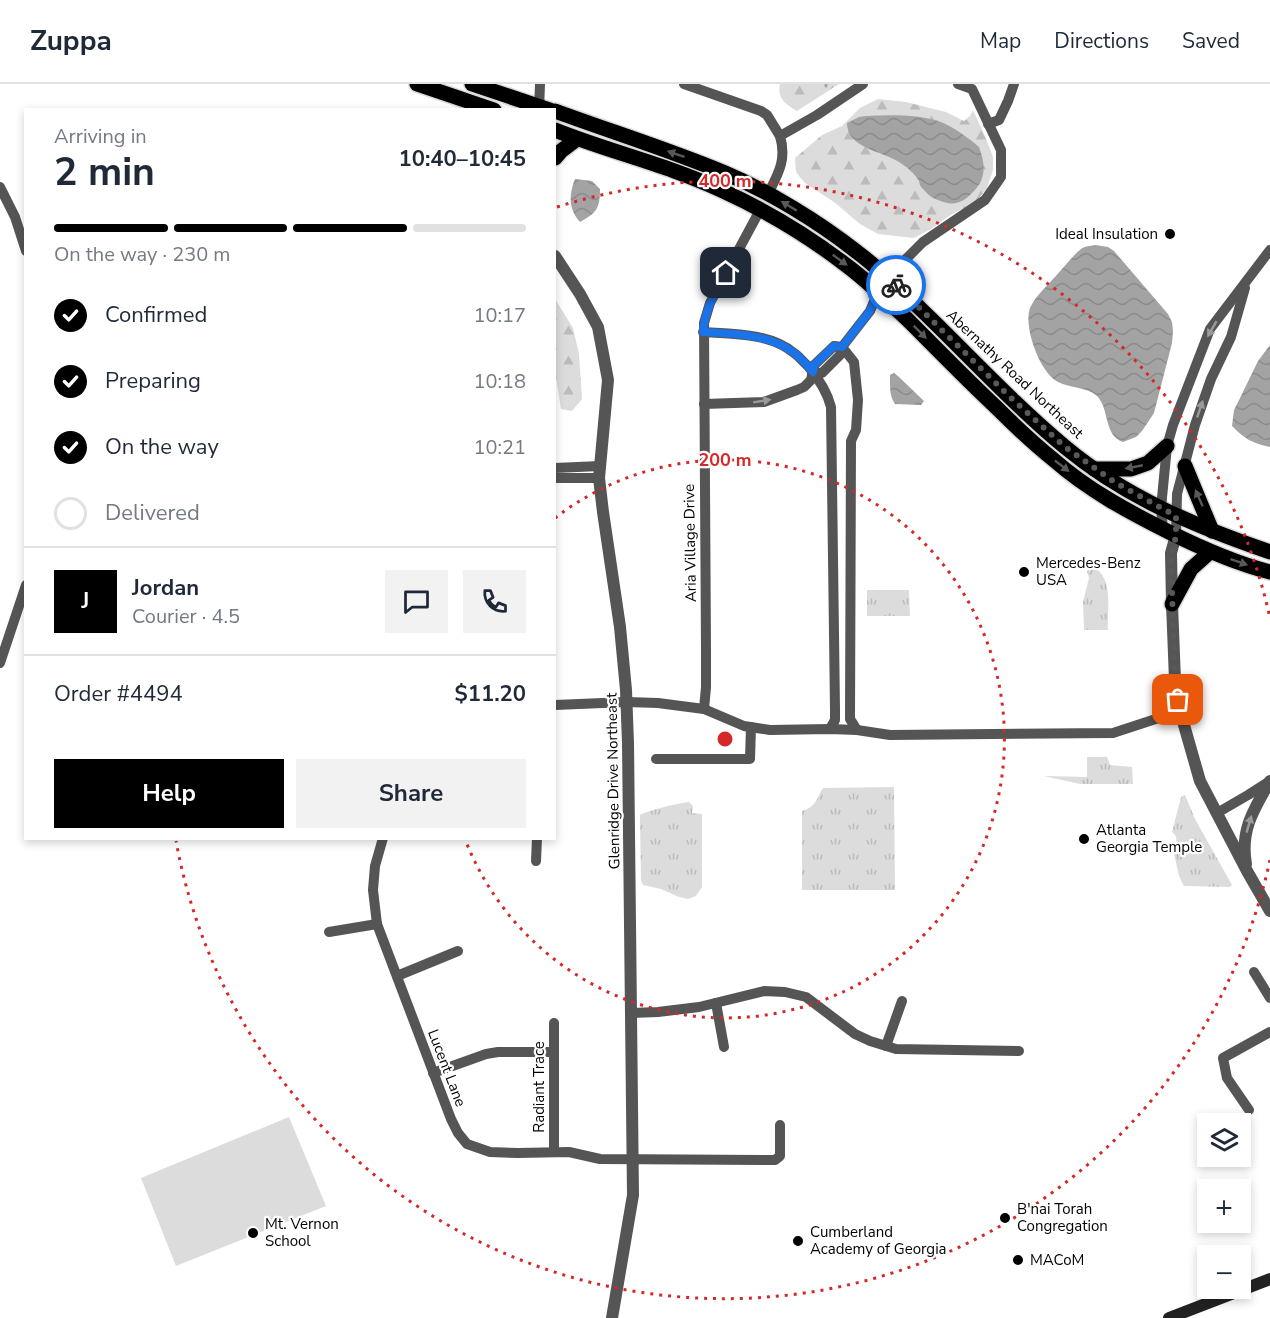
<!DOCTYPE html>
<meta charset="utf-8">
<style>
:root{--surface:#fff;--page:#f2f2f3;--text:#1f2937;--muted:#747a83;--line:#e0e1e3;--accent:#000}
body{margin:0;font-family:"Nunito Sans",sans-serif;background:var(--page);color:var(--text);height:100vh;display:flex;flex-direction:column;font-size:22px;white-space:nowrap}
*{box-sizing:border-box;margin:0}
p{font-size:20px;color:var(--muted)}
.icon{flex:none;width:33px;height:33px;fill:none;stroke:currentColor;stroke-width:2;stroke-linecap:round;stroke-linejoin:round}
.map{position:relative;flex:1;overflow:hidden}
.panel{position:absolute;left:24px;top:24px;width:532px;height:732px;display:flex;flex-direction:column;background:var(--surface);border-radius:0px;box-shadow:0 3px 9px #0003}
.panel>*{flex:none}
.fabs{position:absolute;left:1197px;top:1029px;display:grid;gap:12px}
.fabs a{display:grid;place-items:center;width:54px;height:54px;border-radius:0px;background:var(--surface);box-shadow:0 3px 9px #0003;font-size:30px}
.pin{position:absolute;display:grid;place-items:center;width:51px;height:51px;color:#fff;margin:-26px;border-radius:12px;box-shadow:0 3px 9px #0006}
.courier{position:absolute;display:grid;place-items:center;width:60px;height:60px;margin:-30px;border:4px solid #1a73e8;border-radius:50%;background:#fff;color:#222;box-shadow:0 2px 8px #0007}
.headline em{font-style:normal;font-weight:700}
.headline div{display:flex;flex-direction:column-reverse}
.headline{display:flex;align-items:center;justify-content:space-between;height:102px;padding:0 30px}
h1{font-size:39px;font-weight:700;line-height:45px}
.bar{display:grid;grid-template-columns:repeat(4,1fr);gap:9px 6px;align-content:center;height:72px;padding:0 30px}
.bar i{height:8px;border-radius:4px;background:var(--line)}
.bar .active{background:var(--accent)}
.bar p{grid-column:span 4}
.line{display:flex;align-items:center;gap:15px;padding:0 30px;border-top:2px solid var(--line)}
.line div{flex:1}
.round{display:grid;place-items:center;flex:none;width:63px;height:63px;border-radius:0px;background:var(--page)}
ol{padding:0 30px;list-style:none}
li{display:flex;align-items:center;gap:18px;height:66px}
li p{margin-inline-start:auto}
li .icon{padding:6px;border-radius:50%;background:var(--accent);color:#fff;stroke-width:4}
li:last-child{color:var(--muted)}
li i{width:33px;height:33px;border:3px solid var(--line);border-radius:50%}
.action{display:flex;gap:12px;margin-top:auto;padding:12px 30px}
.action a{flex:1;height:69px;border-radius:0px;background:var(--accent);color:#fff;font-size:24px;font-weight:700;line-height:69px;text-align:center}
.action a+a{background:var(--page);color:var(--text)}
header{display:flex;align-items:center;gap:36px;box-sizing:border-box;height:84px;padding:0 30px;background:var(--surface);border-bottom:2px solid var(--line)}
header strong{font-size:28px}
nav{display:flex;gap:33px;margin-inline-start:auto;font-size:21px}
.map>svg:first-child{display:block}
</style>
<header>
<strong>Zuppa</strong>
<nav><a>Map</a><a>Directions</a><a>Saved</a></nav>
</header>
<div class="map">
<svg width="1270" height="1234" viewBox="0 0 1270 1234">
<defs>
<pattern id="grass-tufts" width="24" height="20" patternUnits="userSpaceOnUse" patternTransform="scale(1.5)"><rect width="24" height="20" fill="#dcdcdc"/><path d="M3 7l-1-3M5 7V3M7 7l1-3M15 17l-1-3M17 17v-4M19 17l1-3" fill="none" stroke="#bbb"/></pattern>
<pattern id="forest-firs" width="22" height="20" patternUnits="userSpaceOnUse" patternTransform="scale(1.5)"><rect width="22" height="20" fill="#dcdcdc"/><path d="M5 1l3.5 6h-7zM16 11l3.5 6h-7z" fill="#bbb"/></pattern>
<pattern id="water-waves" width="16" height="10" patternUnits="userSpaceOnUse" patternTransform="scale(1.5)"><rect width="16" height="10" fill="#a3a3a3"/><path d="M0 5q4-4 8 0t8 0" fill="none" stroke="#8b8b8b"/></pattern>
</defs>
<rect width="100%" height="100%" fill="#fff"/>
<g fill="url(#grass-tufts)">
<path d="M1093,483C1114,493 1107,526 1108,546H1084L1083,518L1089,494L1087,487Z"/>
<path d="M867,506H909L910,532H867Z"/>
<path d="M1087,673H1107L1110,681L1132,683L1133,700H1080L1044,692L1087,693Z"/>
<path d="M894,703L895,806H802V727C815,724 817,714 823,704Z"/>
<path d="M1185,711L1195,735L1232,801L1230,803L1184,802L1179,792L1173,765L1174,764C1177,758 1178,752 1172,748L1181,713Z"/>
<path d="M689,718L693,722L692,729L702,730V803L696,812L688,815L679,813L661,805L643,801L641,796L640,737V731C649,726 679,719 689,718Z"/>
</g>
<g fill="url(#forest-firs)">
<path d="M780,0H839L797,27C785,20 777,14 780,0Z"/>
<path d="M878,15L906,18L946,28L964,37L970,32L973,26L985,52L993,73V86L987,104L975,119L952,130L931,145L914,154L878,150L860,140L834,118L805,99L796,88L795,74L822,51L842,42L860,24Z"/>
<path d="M555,215L573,244L579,270L582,315L572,327L561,325L555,287Z"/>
</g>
<path fill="#dcdcdc" d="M289,1033L326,1122L176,1182L141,1094Z"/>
<g fill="url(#water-waves)">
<path d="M866,32C890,31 918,30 941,38C952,42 970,55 979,63C985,79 987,94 974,107C963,119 954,123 938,116C932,114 927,110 923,105C920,102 920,101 919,97C914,89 907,83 899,78C882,67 847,64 847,39L859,33Z"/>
<path d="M575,95L592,97L600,105C600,125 596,129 580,138C568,125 569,110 575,95Z"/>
<path d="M1095,161L1108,163L1114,167L1168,230L1172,238L1173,247L1172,259L1154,329L1142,347L1136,353L1123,358C1103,351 1110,325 1097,312C1087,303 1070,304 1058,298C1040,289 1023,243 1030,224C1035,213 1045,204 1053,195C1061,187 1073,171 1081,165C1085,162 1090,162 1095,161Z"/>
<path d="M1270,261V363C1252,359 1245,355 1232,342L1234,326L1241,312L1258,277Z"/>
<path d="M894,289L899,293L924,317L921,321L895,320C889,312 890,301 890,291Z"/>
</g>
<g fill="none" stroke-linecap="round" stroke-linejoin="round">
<path stroke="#a3a3a3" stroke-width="3" d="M826,2V0"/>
<defs>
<g id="primary">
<path d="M417,0L494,26"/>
<path d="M472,0L550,26"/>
<path d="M555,27C612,48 670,66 725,89C770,108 819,138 857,168C884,188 907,212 931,235C975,278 1018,324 1065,363C1125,413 1197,443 1270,468"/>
<path d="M555,46C610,68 668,81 721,106C765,126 807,151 846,181C869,198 889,218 910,238C939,267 967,296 997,324C1015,342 1034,360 1054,376C1088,406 1129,428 1169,448C1201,464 1235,479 1270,488"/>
<path d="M555,74L561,67L577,55"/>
<path d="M1185,382L1212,447"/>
<path d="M1094,385H1131L1148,379L1167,362"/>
<path d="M1172,520L1191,485L1210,468"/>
</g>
</defs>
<use href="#primary" stroke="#dbdbdb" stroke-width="18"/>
<g stroke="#555" stroke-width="10">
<path d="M684,0L761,27L767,31L780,52"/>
<path d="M539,26L540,0"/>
<path d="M988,40L999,36L1008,17L1014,0"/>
<path d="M0,103L15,133L26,167"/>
<path d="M768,110C778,90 787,76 780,52L817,31L863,0"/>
<path d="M703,248C733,250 770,249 794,269C799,272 803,278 808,282C819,295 827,307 831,323L835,625V636L830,645"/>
<path d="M704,320L764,318L797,306L804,303L811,296L814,281L834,262L842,263L840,271L822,289L813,288"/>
<path d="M555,384L600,382"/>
<path d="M555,394H599"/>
<path d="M1163,445L1161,424L1167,362L1173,341L1210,245L1270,166"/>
<path d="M1176,451L1177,410L1195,341L1211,295L1231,253L1245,204"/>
<path d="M0,579L26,501"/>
<path d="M555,621L627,618L658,619L704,625L744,642L770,646L830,645L857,646L890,651L1113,649L1180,627"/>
<path d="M704,625L706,603V567L704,239L710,219L760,126"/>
<path d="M857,646L850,635L851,357L856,346L858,316L854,278L842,263L870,227L878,208L888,193L923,158L985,116L1001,93V66L972,5L958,0"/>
<path d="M656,675H750L751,643"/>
<path d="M1217,729L1248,711L1270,697"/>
<path d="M383,754L375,782L373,806L377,840L451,1035L458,1049L467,1060L490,1068L518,1069L569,1068L600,1075L775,1076L780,1072V1041"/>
<path d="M536,777L537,754"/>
<path d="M329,848L377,840"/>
<path d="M1254,888L1270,914"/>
<path d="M397,892L458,867"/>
<path d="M716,919L724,963"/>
<path d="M631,929L658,928L699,923L764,907L785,908L806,913L855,950L870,957L896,965L1019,967"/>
<path d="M886,962L902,917"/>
<path d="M433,989L486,970L498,968H554"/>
<path d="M1249,1026L1227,994L1223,974L1270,948"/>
<path d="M554,1067V939"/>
</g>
<g stroke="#555" stroke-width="12">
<path d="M555,172L580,210L598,243L608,296L599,394L603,428L620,543L626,606L628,659L633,1111L612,1234"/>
<path d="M1176,451L1171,469L1172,520L1175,596L1180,627L1200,697L1247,787L1270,827"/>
<path d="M1246,780C1240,746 1254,725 1270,697"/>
</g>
<path stroke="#222" stroke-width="12" d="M1169,1234L1270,1195"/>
<use href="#primary" stroke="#000" stroke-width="15"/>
</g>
<defs><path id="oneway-solid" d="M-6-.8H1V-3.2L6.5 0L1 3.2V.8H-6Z" transform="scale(1.5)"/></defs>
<g fill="#595959">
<use href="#oneway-solid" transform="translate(676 70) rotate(-161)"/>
<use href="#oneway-solid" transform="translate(789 122) rotate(-149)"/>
<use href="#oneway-solid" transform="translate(840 176) rotate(36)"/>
<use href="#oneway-solid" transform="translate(920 248) rotate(45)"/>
<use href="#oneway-solid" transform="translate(1062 382) rotate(38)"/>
<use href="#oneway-solid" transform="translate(1134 383) rotate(169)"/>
<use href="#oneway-solid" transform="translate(1199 414) rotate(-114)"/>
<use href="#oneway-solid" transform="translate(1239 478) rotate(19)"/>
</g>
<g fill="#999">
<use href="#oneway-solid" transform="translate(1212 245) rotate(120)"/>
<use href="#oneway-solid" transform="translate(762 317) rotate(-9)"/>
<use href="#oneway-solid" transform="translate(1200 325) rotate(-71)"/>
<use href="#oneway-solid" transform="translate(1249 740) rotate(-74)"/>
</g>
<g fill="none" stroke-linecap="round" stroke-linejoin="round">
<path stroke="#595959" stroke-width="6" stroke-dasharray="0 10.8" d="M896,201L1009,312L1065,363L1116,399L1176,432V452L1171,472L1174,572L1175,596L1178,616"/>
<path stroke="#1a73e8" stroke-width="8" d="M726,189C715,210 705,225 703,248C733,250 768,250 793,268C800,273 807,281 813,288L814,281L834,262L842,263L870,227L878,208L888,193L896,201"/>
</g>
<g fill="none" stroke="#d62828" stroke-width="3" stroke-dasharray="3 6">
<path d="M555 434A279 279 0 1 1 465 755"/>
<path d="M1270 776A558 558 0 0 1 176 757M557 123A558 558 0 0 1 1270 534"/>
</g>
<g fill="#000" stroke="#fff" stroke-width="2">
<circle cx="1170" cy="150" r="6"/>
<circle cx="1024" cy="488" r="6"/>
<circle cx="1084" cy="755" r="6"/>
<circle cx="1005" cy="1134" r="6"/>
<circle cx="253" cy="1149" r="6"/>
<circle cx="798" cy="1157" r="6"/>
<circle cx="1018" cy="1176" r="6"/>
</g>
<g text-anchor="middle" stroke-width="4.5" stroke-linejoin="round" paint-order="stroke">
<g font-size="15" fill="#000" stroke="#fff" text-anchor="start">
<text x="1158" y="155" text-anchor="end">Ideal Insulation</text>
<text x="1036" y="484">Mercedes-Benz<tspan x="1036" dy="17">USA</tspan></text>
<text x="1096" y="751">Atlanta<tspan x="1096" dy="17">Georgia Temple</tspan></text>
<text x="1017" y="1130">B'nai Torah<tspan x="1017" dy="17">Congregation</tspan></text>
<text x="265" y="1145">Mt. Vernon<tspan x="265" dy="17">School</tspan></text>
<text x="810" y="1153">Cumberland<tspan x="810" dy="17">Academy of Georgia</tspan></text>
<text x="1030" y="1181">MACoM</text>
</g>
<g font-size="15" fill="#000" stroke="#fff">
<text transform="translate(1015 290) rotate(43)" y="5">Abernathy Road Northeast</text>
<text transform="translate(690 459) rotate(-91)" y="5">Aria Village Drive</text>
<text transform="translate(613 697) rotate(-91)" y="5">Glenridge Drive Northeast</text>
<text transform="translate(447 984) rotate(69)" y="5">Lucent Lane</text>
<text transform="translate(539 1003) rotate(-90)" y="5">Radiant Trace</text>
</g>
</g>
<circle cx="725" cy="655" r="9" fill="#d62828" stroke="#fff" stroke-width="3"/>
<g font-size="18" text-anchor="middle" font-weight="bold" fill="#d62828" stroke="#fff" stroke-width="4.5" stroke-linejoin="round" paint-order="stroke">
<text x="725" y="103">400 m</text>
<text x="725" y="382">200 m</text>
</g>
</svg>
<div class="fabs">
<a><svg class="icon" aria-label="layers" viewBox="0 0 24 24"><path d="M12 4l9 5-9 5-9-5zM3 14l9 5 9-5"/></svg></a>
<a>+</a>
<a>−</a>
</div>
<div class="pin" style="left:1178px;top:616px;background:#ea580c"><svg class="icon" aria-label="bag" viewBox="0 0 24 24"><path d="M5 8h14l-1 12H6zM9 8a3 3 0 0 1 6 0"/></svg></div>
<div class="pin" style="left:726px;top:189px;background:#1f2937"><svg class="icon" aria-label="home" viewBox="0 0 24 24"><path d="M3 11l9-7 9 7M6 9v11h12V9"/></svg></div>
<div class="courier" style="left:896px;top:201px"><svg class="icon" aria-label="bike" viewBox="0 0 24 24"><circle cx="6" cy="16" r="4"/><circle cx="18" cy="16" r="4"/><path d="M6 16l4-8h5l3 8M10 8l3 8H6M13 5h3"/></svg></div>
<section class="panel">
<div class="headline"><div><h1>2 min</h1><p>Arriving in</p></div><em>10:40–10:45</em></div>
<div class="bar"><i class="active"></i><i class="active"></i><i class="active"></i><i></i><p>On the way · 230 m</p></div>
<ol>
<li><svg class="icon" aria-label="check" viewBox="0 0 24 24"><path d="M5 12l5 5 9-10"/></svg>Confirmed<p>10:17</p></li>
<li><svg class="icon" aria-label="check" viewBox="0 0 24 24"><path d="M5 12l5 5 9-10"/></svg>Preparing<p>10:18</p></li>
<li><svg class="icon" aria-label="check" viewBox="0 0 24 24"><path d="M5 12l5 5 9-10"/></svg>On the way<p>10:21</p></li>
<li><i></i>Delivered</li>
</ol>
<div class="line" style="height:108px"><b class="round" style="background:var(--accent);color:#fff">J</b><div><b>Jordan</b><p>Courier · 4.5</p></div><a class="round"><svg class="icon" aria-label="chat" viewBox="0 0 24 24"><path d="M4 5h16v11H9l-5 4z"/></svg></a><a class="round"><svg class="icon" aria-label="phone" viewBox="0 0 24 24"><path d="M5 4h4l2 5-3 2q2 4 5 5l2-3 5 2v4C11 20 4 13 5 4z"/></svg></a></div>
<div class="line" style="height:78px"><div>Order #4494</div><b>$11.20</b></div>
<div class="action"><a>Help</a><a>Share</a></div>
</section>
</div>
